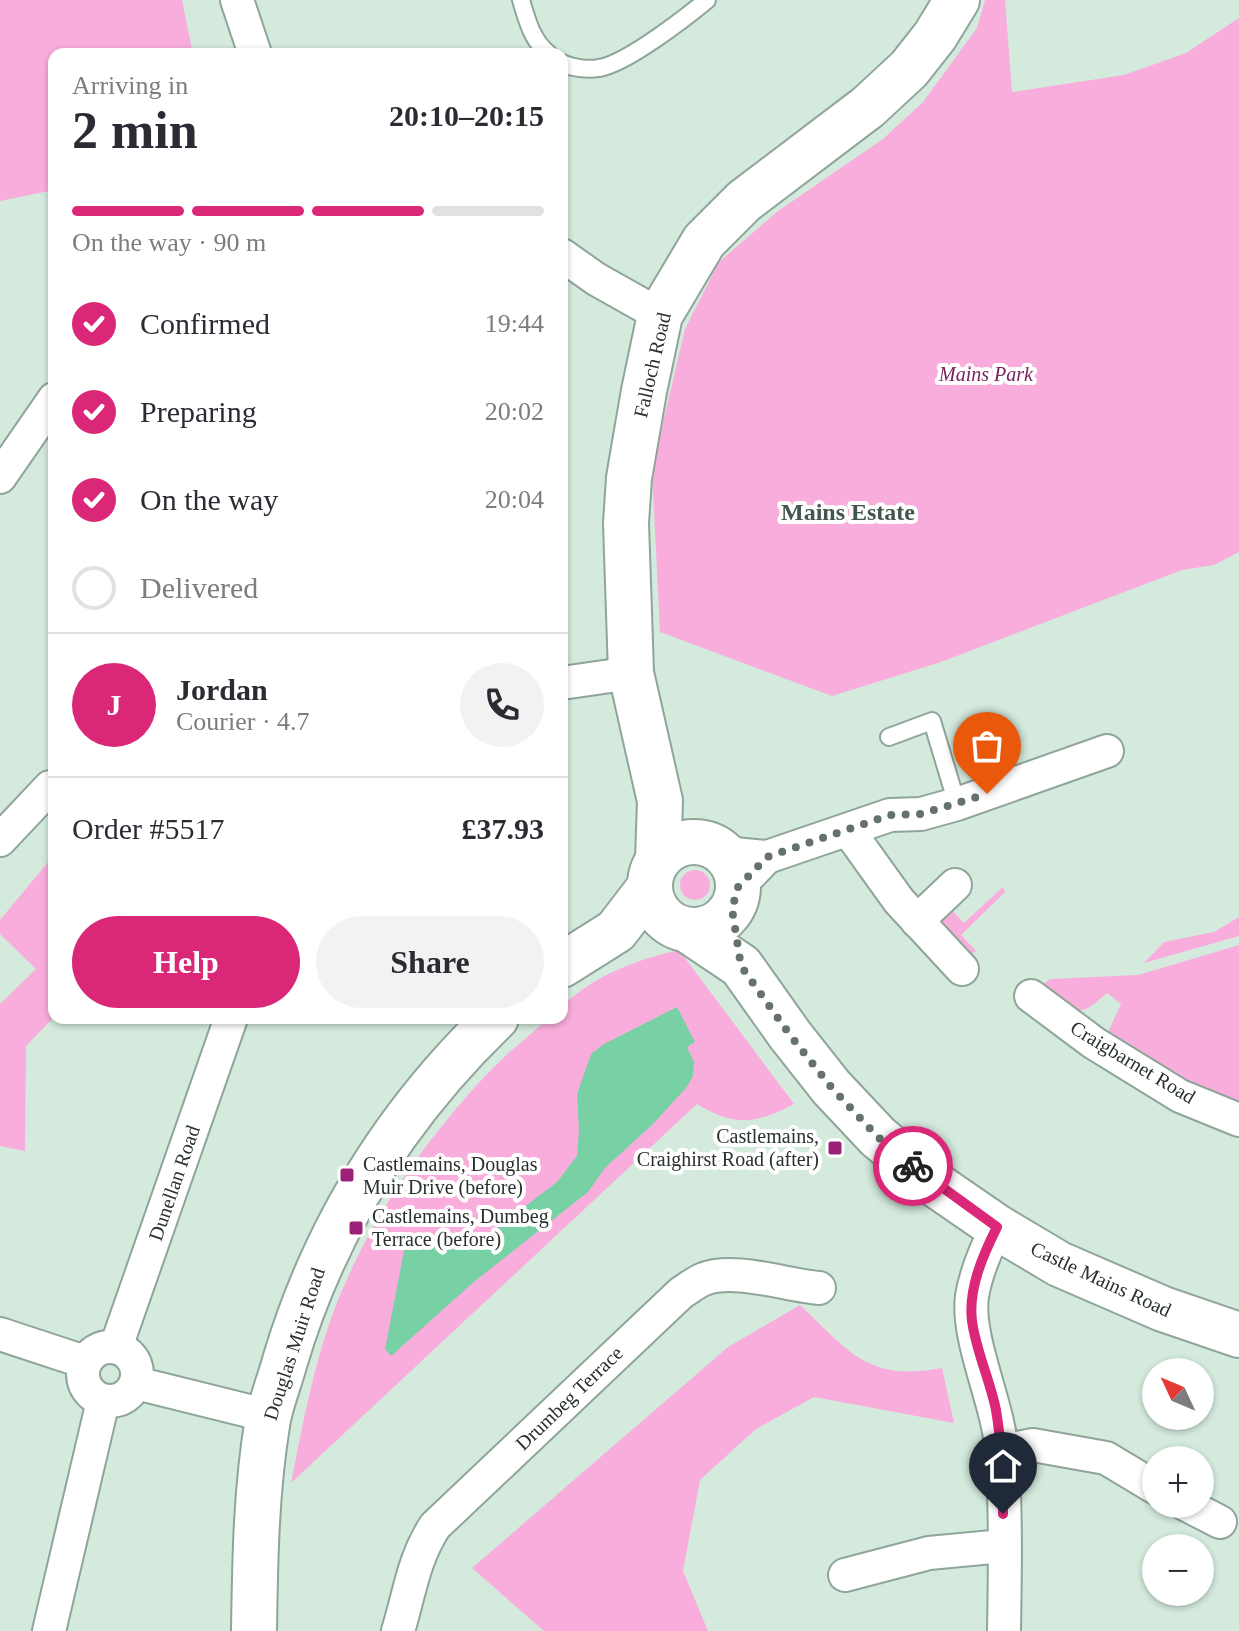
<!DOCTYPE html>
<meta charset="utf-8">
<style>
:root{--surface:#fff;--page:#f2f2f3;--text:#2b2b33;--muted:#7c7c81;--line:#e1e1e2;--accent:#db2777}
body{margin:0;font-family:Georgia,serif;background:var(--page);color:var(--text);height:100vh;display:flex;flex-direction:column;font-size:30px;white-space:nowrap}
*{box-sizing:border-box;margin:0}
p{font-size:26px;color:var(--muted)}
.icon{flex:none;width:44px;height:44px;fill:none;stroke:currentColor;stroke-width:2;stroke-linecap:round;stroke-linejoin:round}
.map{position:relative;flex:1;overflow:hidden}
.sheet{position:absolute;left:48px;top:48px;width:520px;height:976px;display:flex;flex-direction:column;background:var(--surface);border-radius:16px;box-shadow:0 2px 6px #0004}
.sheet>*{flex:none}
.needle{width:52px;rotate:314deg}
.fabs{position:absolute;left:1142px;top:1358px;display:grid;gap:16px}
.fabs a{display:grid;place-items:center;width:72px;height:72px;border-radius:50%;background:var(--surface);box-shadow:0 2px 6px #0004;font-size:40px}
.pin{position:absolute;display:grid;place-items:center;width:68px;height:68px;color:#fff;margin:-82px -34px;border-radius:50% 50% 50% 0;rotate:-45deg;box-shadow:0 0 8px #0007}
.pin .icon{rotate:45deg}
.courier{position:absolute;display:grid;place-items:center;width:80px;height:80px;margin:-40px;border:6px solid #db2777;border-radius:50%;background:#fff;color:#222;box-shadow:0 2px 10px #0007}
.overview em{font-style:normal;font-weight:700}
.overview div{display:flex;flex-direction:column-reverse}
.overview{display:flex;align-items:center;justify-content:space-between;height:136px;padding:0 24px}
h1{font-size:52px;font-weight:700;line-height:60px}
.bar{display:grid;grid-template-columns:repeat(4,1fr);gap:12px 8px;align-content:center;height:96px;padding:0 24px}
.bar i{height:10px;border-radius:6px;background:var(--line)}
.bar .current{background:var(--accent)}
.bar p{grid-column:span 4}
.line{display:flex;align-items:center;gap:20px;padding:0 24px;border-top:2px solid var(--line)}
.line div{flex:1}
.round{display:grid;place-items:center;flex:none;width:84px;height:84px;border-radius:42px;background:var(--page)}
ol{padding:0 24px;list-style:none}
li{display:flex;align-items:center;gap:24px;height:88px}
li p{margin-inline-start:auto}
li .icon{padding:8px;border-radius:50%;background:var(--accent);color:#fff;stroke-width:4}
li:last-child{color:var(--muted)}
li i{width:44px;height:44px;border:4px solid var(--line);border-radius:50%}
.button{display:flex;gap:16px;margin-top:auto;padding:16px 24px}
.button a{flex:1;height:92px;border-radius:48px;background:var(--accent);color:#fff;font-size:32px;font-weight:700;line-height:92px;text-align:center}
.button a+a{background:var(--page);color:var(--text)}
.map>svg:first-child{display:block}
</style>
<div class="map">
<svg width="1239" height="1631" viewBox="0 0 1239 1631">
<rect width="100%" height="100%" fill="#d4eadd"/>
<g fill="#f9addc">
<path d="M0,0H182L193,54H54V190L0,201Z"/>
<path d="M985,0H1005L1012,92L1124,75L1186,53L1239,18V552L1214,565L1182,570L941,662L832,696L660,632L652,469L685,329L719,262L778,211L883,139L923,102L977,28Z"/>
<path d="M54,855V1017L26,1046L25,1151L0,1146V1004L36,969L0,934V920Z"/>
<circle cx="695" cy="885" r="15"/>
<path d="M1003,887L1005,892L961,935L976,951L968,957L939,923L950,908L964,923Z"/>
<path d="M1239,917V936L1144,963L1164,942L1214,932Z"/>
<path d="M1239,945V1109L1216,1100L1112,1041L1109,1030L1121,1004L1107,993C1095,1003 1089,1011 1072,1012L1040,987L1050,979L1138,975Z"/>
<path d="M679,950L794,1104C756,1124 735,1127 697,1104L291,1483C303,1423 314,1362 336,1305C370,1219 426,1138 490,1071C508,1052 529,1036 549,1018H562V1006C596,975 635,960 679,950Z"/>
<path d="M800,1305C850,1352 867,1382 942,1368L954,1423L814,1397L756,1429L700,1480L683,1571L708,1631H544L472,1568L728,1347Z"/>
</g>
<path fill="#78d1a4" d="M677,1007L695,1042L687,1047L694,1062L693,1076L686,1088L653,1124L605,1168L588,1192L475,1281L391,1356L385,1349L404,1251L414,1237L472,1247L557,1182L577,1156L579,1131L577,1094L591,1054L604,1044Z"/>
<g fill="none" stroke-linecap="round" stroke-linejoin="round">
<defs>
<g id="lane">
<path d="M521,0C527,20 532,41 549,54"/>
<path d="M562,63C572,68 588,70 599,68C626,64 685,18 707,0"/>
<path d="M889,737L932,721L957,804"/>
</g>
<g id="street">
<path d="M237,0L255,54"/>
<path d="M562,255L596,279L660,315"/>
<path d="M0,477L54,399"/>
<path d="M562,683L631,673"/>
<path d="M848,830L899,901L962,969"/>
<path d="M0,840L50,787"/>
<path d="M724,853L767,857L890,815L921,814L957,804L1107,751"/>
<path d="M738,887L767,857"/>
<path d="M917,921L955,885"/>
<path d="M1031,996L1094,1043L1180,1096L1239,1120"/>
<path d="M997,1227C986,1249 976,1272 972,1296C966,1339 999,1405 1002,1453C1006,1511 1005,1572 1004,1631"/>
<path d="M0,1334L85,1362"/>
<circle cx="110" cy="1374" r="27"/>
<path d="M116,1347L231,1018"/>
<path d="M136,1383L269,1416"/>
<path d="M1002,1451L1033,1445L1106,1458L1156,1488"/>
<path d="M1185,1504L1220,1522"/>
<path d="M845,1575L929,1553L1003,1546"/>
<path d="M49,1631L103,1401"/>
<path d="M398,1631C410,1592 413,1560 435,1526L681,1293C689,1288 696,1282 704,1279C733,1267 786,1285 819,1288"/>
</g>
<g id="secondary">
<circle cx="694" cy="886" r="44"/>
<path d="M658,860L660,801L631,673L626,523L629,478L644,391L660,315L704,241L744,201L868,107L909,69L935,36L957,0"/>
<path d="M689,931L741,966L790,1035L831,1087L878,1137L936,1185L997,1227L1059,1264L1163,1309L1239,1335"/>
<path d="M562,965L616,931L649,888"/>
<path d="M254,1631C255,1560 256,1489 268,1419C272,1399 280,1380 285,1361C325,1227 395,1115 496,1018"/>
</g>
</defs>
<use href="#lane" stroke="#8fa599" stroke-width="20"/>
<use href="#street" stroke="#8fa599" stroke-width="36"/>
<use href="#secondary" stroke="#8fa599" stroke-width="48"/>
<use href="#lane" stroke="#fff" stroke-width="16"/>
<use href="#street" stroke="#fff" stroke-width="32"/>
<use href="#secondary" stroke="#fff" stroke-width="44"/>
</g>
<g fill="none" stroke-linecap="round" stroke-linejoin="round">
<path stroke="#65726b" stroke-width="8" stroke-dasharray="0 14.4" d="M913,1166L878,1137L831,1087L790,1035L741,966L732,909L738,887L767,857L890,815L921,814L987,794"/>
<path stroke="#db2777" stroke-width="10" d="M913,1166L997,1227C983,1255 968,1289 972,1321C976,1351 990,1380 996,1410C1002,1445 1003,1479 1003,1514"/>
</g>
<g fill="#9c2179" stroke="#fff" stroke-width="3">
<rect x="827" y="1140" width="16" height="16" rx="4"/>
<rect x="339" y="1167" width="16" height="16" rx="4"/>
<rect x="348" y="1220" width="16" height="16" rx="4"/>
</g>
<g text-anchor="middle" stroke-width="8" stroke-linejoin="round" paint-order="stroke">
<g font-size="20" fill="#29312d" stroke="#fff">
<text transform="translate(652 365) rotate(-77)" y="7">Falloch Road</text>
<text transform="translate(1133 1062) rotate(31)" y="7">Craigbarnet Road</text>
<text transform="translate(174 1183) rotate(-71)" y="7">Dunellan Road</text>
<text transform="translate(1101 1279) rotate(25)" y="7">Castle Mains Road</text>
<text transform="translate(294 1344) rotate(-72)" y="7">Douglas Muir Road</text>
<text transform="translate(569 1398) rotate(-44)" y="7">Drumbeg Terrace</text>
</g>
<g font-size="20" font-style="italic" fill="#79225f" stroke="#fff">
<text x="986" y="381">Mains Park</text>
</g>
<g font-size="20" fill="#29312d" stroke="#fff" text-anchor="start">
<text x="819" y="1143" text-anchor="end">Castlemains,<tspan x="819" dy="23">Craighirst Road (after)</tspan></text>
<text x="363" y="1171">Castlemains, Douglas<tspan x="363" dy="23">Muir Drive (before)</tspan></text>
<text x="372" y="1223">Castlemains, Dumbeg<tspan x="372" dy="23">Terrace (before)</tspan></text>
</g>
<g font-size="24" font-weight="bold" fill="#43564c" stroke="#fff">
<text x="848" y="520">Mains Estate</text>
</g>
</g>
</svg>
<div class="fabs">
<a><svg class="needle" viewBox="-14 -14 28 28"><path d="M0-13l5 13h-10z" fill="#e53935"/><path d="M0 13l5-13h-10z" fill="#7c7c81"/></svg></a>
<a>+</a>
<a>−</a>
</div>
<div class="pin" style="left:987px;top:794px;background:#ea580c"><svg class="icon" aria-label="bag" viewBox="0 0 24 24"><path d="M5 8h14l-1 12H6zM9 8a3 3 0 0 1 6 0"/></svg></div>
<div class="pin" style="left:1003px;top:1514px;background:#1f2937"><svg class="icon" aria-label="home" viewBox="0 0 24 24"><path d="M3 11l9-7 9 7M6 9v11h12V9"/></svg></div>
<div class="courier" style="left:913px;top:1166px"><svg class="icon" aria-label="bike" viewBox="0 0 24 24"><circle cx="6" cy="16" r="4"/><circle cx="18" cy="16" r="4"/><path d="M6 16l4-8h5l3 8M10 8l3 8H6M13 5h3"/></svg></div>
<section class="sheet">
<div class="overview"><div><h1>2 min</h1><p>Arriving in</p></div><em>20:10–20:15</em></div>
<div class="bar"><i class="current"></i><i class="current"></i><i class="current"></i><i></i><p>On the way · 90 m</p></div>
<ol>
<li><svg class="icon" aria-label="check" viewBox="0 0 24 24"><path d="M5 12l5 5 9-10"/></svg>Confirmed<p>19:44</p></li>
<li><svg class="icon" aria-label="check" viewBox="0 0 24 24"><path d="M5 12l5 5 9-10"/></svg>Preparing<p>20:02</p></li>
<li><svg class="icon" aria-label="check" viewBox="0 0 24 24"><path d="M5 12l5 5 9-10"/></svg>On the way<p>20:04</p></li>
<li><i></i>Delivered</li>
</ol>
<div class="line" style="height:144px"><b class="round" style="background:var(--accent);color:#fff">J</b><div><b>Jordan</b><p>Courier · 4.7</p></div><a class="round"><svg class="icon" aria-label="phone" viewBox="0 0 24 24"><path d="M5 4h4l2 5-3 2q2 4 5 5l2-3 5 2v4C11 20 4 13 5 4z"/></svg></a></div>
<div class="line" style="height:104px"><div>Order #5517</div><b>£37.93</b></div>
<div class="button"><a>Help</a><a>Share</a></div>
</section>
</div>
